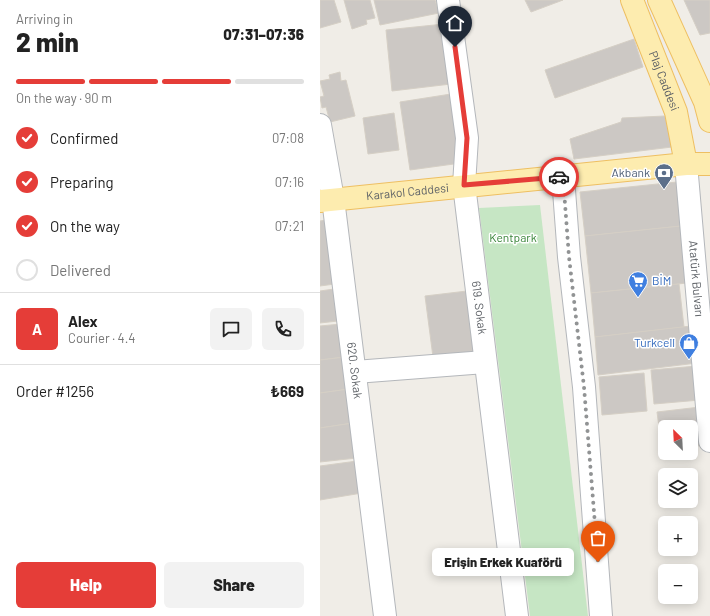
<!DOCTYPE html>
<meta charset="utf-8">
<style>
:root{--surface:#fff;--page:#f2f2f2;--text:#222;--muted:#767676;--line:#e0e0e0;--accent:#e53d38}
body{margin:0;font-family:Barlow,sans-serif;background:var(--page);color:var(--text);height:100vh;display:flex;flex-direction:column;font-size:15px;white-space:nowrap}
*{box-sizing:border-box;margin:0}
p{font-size:13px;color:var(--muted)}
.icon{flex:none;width:22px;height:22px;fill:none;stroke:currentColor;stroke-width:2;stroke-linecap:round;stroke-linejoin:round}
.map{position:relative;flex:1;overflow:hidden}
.drawer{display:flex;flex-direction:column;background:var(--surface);width:320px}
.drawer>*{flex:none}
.needle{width:26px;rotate:336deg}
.tools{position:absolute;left:338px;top:420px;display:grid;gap:8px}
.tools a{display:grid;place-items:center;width:40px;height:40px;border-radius:6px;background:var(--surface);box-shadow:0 2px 10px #0003;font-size:20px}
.pin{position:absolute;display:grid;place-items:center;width:34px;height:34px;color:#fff;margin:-41px -17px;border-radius:50% 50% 50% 0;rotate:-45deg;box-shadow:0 0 4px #0007}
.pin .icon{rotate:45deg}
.courier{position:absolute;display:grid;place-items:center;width:40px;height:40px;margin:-20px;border:3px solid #e53d38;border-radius:50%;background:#fff;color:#222;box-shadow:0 1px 5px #0007}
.bubble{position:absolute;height:28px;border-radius:6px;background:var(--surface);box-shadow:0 2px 10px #0003;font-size:13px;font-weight:800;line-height:28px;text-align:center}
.summary em{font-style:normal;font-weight:800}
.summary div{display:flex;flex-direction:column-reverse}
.summary{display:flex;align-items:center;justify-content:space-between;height:68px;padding:0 16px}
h1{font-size:26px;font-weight:800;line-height:30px}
.bar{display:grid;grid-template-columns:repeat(4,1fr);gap:6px 4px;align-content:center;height:48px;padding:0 16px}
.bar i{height:5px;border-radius:3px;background:var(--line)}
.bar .current{background:var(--accent)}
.bar p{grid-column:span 4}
.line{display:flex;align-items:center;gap:10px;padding:0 16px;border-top:1px solid var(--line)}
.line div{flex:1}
.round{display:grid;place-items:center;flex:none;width:42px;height:42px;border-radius:6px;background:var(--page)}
ol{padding:0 16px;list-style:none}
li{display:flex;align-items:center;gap:12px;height:44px}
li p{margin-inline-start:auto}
li .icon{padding:4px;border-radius:50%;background:var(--accent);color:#fff;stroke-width:4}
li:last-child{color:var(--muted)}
li i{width:22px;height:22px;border:2px solid var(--line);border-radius:50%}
.cta{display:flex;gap:8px;margin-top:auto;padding:8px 16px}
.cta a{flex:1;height:46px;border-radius:6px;background:var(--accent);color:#fff;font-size:16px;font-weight:800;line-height:46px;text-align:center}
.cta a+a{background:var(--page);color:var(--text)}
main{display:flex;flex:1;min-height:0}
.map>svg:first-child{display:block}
</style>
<main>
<section class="drawer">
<div class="summary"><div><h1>2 min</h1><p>Arriving in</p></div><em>07:31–07:36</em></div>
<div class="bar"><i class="current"></i><i class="current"></i><i class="current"></i><i></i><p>On the way · 90 m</p></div>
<ol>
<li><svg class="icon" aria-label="check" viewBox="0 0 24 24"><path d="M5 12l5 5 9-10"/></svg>Confirmed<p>07:08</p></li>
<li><svg class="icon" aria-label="check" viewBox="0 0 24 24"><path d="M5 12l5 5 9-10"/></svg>Preparing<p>07:16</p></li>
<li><svg class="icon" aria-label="check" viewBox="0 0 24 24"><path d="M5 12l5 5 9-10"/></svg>On the way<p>07:21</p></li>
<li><i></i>Delivered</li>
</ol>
<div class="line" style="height:72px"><b class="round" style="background:var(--accent);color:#fff">A</b><div><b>Alex</b><p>Courier · 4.4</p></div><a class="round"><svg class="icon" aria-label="chat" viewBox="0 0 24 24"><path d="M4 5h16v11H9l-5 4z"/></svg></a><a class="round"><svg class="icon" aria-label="phone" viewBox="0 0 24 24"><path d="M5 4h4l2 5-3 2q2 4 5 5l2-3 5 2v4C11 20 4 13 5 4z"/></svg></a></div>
<div class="line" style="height:52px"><div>Order #1256</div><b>₺669</b></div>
<div class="cta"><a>Help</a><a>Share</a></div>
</section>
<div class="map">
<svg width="390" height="616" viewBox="0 0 390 616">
<rect width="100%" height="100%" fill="#f0ede7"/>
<path fill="#c6e6c4" d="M220,205L268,616H210L159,208Z"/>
<g fill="#ccc8c4" stroke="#d5cfc5">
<path d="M0,0H14L21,22L0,28Z"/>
<path d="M24,0H50L55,18L46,20L47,24L32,29Z"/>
<path d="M54,0H115L119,13L60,25Z"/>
<path d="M205,0H243L211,12Z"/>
<path d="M364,0H390V33L380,35Z"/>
<path d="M124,24L131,84L72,91L66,30Z"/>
<path d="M314,39L323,67L235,98L225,70Z"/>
<path d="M20,72L21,81L26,80L35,116L10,122L6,107L2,108L0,97L4,96L0,81L10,79L9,75Z"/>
<path d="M131,94L141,163L90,170L80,102Z"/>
<path d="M74,113L79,150L48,154L43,118Z"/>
<path d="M345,116L352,147L254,159L250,139L301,122L302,118Z"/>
<path d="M357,182L361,226L265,236L260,192Z"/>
<path d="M6,220L15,284L0,286V221Z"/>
<path d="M361,226L367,283L271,293L265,236Z"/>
<path d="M359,284L364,327L275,337L271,293Z"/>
<path d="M14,289L18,321L0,323V291Z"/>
<path d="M147,291L154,352L113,357L105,296Z"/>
<path d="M21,324L25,357L0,360V326Z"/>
<path d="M371,326L377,363L278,375L275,337Z"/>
<path d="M25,357L29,389L0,393V360Z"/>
<path d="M377,366L380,400L334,404L331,370Z"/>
<path d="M324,373L327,411L282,415L279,377Z"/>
<path d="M29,389L33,423L0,428V393Z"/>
<path d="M380,407L384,445L371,447V427H345V450H342L337,412Z"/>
<path d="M33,423L37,458L0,462V428Z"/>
<path d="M37,461L42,493L0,500V466Z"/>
</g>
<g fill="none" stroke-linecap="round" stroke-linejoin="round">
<defs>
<g id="minor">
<path id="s1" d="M128,0L147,138L144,185L197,616"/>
<path id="s2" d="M0,125L13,199L65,616"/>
<path id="s3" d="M366,164L390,441"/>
<path d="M243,177L249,257L264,387L281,616"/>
<path d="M35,372L165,362"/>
</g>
<g id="major">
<path id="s4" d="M312,0L356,112L366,164"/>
<path d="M339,0L385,102L390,121"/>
<path id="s5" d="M0,201L366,164H390"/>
</g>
</defs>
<use href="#minor" stroke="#b4b7bb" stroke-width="24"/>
<use href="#major" stroke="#eebf62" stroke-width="24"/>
<use href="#minor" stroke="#fff" stroke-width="22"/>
<use href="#major" stroke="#fdecaf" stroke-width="22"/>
</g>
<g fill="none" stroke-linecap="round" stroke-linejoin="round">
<path stroke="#919394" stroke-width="4" stroke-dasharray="0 7.2" d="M239,177H243L249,257L264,387L278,562"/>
<path stroke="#e53d38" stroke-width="5" d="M135,47L147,138L144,185L239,177"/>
</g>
<defs>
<symbol id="bank-pin" viewBox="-11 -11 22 30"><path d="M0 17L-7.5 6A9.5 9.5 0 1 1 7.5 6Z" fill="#5c6f8a" stroke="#fff"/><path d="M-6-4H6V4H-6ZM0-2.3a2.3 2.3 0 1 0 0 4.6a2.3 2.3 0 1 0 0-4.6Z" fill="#fff"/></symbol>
<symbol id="supermarket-pin" viewBox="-11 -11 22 30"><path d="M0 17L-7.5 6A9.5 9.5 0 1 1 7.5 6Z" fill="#3f7fe0" stroke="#fff"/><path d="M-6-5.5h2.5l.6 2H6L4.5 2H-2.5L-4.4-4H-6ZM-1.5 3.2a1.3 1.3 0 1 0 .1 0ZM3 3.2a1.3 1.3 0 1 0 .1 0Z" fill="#fff"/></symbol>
<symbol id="shop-pin" viewBox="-11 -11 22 30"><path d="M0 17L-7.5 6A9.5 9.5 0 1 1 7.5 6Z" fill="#3f7fe0" stroke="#fff"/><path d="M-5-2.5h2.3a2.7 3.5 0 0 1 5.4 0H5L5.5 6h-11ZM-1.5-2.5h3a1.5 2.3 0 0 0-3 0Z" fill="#fff"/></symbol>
</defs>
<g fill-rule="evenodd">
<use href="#bank-pin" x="333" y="162" width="22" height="30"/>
<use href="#supermarket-pin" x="307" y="270" width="22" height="30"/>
<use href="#shop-pin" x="358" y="332" width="22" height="30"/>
</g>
<g text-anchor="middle" stroke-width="3" stroke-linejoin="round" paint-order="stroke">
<g font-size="12" fill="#5e6267" stroke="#fff">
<text dy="4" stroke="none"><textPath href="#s4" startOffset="87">Plaj Caddesi</textPath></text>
<text dy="4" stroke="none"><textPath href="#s5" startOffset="88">Karakol Caddesi</textPath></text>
<text dy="4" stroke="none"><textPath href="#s3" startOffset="115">Atatürk Bulvarı</textPath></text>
<text dy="4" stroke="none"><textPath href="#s1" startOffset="310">619. Sokak</textPath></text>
<text dy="4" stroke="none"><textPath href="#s2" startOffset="248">620. Sokak</textPath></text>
</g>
<g font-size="12" fill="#4e5e75" stroke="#fff" text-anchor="end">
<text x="330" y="177">Akbank</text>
</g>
<g font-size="12" fill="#388438" stroke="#fff">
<text x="193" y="242">Kentpark</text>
</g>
<g font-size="12" fill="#366cbe" stroke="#fff" text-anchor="start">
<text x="332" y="285">BİM</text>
<text x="355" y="347" text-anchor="end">Turkcell</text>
</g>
</g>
</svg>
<div class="tools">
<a><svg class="needle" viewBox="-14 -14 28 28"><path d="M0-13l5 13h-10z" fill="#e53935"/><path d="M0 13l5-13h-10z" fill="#767676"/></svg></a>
<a><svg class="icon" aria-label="layers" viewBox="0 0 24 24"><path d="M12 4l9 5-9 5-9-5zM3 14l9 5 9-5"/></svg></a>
<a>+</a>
<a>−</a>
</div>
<div class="pin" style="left:278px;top:562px;background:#ea580c"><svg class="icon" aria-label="bag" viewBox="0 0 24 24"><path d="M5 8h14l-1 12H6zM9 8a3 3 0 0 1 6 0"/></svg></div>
<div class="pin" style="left:135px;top:47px;background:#1f2937"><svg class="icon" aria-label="home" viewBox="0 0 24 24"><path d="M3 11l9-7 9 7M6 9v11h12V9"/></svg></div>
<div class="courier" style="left:239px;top:177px"><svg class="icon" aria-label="car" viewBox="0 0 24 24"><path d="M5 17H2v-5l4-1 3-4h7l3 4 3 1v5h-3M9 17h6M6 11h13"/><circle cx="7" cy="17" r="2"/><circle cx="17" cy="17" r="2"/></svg></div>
<div class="bubble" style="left:112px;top:548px;width:142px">Erişin Erkek Kuaförü</div>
</div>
</main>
